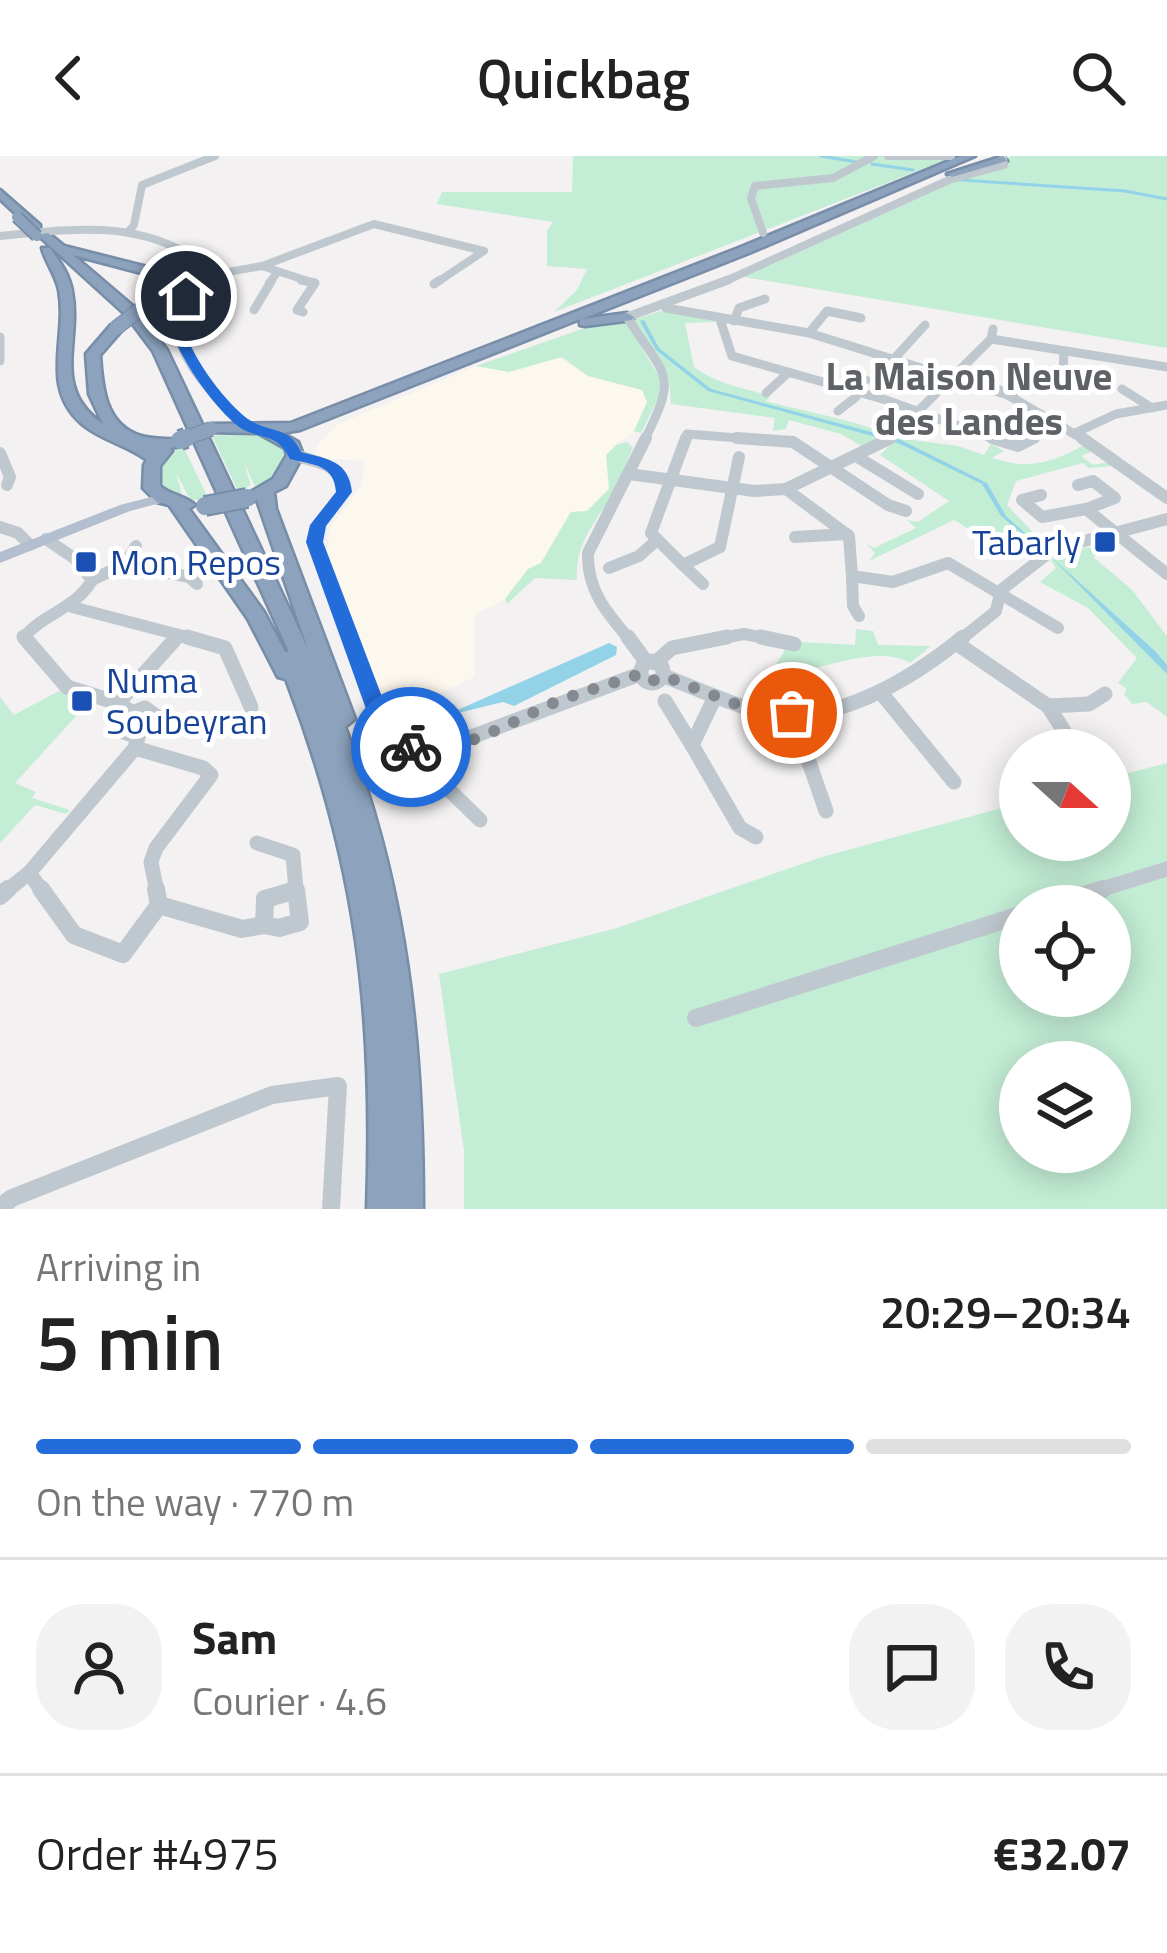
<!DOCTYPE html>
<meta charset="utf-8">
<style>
:root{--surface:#fff;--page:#f2f2f2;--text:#222;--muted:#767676;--line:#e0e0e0;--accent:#236ddb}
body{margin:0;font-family:"Titillium Web",sans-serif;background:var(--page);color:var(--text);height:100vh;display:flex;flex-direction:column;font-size:45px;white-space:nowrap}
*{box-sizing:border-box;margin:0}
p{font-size:39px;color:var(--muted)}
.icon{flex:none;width:66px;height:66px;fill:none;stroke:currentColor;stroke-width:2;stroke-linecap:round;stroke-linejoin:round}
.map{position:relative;height:1053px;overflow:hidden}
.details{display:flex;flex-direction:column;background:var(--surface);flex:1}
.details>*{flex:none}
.needle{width:78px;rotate:111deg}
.tools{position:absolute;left:999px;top:573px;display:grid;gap:24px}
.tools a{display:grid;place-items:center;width:132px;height:132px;border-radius:50%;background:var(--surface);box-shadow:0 6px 30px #0003;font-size:60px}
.pin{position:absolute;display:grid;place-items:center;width:102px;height:102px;color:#fff;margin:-51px;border:6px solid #fff;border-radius:50%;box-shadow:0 3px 12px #0007}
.courier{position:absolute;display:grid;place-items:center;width:120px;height:120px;margin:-60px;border:9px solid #236ddb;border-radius:50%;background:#fff;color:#222;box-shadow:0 3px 15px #0007}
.head em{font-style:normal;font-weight:600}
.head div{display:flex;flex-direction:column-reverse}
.head{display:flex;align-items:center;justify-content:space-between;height:204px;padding:0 36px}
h1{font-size:78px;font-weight:600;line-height:90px}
.bar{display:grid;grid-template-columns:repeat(4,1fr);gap:18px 12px;align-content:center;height:144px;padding:0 36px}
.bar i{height:15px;border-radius:9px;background:var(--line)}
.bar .selected{background:var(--accent)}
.bar p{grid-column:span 4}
.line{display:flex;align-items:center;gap:30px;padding:0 36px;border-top:3px solid var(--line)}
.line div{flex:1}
.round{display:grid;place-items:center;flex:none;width:126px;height:126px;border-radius:48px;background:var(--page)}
header{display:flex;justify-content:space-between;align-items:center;height:156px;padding:0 36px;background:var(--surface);font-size:54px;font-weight:600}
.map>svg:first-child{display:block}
</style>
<header><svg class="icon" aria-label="back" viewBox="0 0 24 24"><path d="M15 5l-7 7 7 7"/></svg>Quickbag<svg class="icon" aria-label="search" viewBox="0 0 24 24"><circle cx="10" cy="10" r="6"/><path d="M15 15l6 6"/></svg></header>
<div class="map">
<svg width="1167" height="1053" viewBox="0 0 1167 1053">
<rect width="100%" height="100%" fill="#f3f1f1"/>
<path fill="#fcf8ed" d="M556,200L588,220L642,234L648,246L634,275L616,289L609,332L587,355L570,356L541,407L528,413L505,443L474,459L475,521L389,560L327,394L330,372L362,329L364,305L314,302L318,287L336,269L476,210L509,216Z"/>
<g fill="#c3edd5" fill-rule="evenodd">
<path d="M573,0H956L554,156L577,134L587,113L547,110V75L553,66L437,48L442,36H572Z"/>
<path d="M1012,0H1167V192L744,121Z"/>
<path d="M664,154L717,166L685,167L694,211C718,229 745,232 770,240L766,245C810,257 846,262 888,278L867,293L841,278L789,264L786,273L773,275L775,262L671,248L669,223L632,164Z"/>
<path d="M611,163L626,165L661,224L662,235L641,277L634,275L647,246L642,234L588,220L562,201L509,216L476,210Z"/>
<path d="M226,274H250L281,285L288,305L276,322L257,335L243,304L251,329L239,337L212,280L228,279Z"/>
<path d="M897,282L958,290L984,299L991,288L1004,295L992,302C1028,314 1052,307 1084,289L1093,295L1081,300L1093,309L1108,306L1113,310L1089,312L1083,307L1016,325L1007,349L1043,387L1035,398L1027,395L1017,403L954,364L869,405L875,397L866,387L874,392L916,372L907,364L918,366L949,345L880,299Z"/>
<path d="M185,286V294L210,346L190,343L176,317L183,342L169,339L156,326L159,308Z"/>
<path d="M627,286L633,292C626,305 620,327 614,336C597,364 574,388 577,424L535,422L507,448L505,443L528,413L541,407L571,356L587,355L609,333L606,299L616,289Z"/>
<path d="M1117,388L1093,401L1132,434L1167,480V561L1147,546L1132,548L1124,538L1127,533L1118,527L1137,502L1088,452L1040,426L1056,412L1051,405L1068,394Z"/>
<path d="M856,473L873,475L878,489L931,490L910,507C883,490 835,508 806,514L789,548L758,538L786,492L801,486L855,489Z"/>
<path d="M59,535L87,548L15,627L36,636L32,642L70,654L66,658L35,649L0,687V541L14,559Z"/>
<path d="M1167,607V1053H464V995L439,818L617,772L822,701L1020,647V684H1110V622ZM1020,750H1110V840H1020ZM1020,906H1110V996H1020Z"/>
</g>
<g fill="#92d3e8">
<path d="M644,164L659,192L711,233L901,284L987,327L1006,360L1156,496L1167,509V518L1054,404L1001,360L982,328L898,287L708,235L656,194L640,165Z"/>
<path d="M609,487L617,491L616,499L514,550L503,546L442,561Z"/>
</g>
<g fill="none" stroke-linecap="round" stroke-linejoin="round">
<g stroke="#92d3e8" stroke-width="3">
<path d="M821,0L857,6"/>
<path d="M872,8L913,14"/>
<path d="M961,24L1125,35L1167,43"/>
</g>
<defs>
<g id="highway">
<path d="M961,0H975L749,97L582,163L627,157L634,161L632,164L585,170L580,169V163L300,274L282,277L298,286L303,299L286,330L274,336L276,353L355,563L345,571C407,731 423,883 423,1053H367C374,856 357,708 286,523L278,521L248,463L169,349L157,346L143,332L144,309L147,304C127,289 101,284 82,268C39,231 68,181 59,134C56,119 45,105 42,92H50C60,106 69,118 72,135C82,185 50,232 103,268L89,238L86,198L111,169H121V175L100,199C102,231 105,269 141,280C154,284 168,282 181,284V290L170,292L172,295L160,310V330C170,339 186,340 195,349L189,353L264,456L285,496H289L153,195L126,159L38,79L48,77L64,90L163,115L167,134L146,156H138L167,194L204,272L211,268L291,267L741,91ZM73,99L153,120L155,133L135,152ZM206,276L258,277L285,292L287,299L273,323L242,341L251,346L257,344L308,493Z"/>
<path d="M1003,0L1007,5L952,21L947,18Z"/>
<path d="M0,34L40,69V73H32L0,43Z"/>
</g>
</defs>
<use href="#highway" stroke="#778da8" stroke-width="5"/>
<g stroke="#c0c8cf" stroke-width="8">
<path d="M888,0H951"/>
<path d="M128,76L134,69L142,29L215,0"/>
<path d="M763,77L751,42L755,30L833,22L874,0"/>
<path d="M0,80C64,74 126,64 184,96L197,123"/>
<path d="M262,110L314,127"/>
<path d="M211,119L262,110L374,68L484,95L436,127"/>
<path d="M269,127L276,118"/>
<path d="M721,127L949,24L1004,9L1003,3"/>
</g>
<g stroke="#c0c8cf" stroke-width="9">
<path d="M301,124L315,127L297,154L303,156"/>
<path d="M196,127C189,137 180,148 178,160C172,202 219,246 248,270"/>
<path d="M434,128L440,124"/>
<path d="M666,152L809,177L1014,241"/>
<path d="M254,154L272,124"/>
<path d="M720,163L732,200L886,244L1000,285"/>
<path d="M734,165L739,152L765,143"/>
<path d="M809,177L827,155L861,162"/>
<path d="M0,181V205"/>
<path d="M991,183L1167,211"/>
<path d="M893,204L925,169"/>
<path d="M962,212L1086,285"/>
<path d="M1047,227L1063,216L1064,195"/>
<path d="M1122,233L1152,252"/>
<path d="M766,237L788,217"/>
<path d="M838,255L856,241V233L866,224"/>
<path d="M1075,277L1116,258L1167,249"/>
<path d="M644,285C679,216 666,223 627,161L728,124"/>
<path d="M685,285L687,278L777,285"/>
<path d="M888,285L991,183L993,173"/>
<path d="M1028,285L1037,280"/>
</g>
<g stroke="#c0c8cf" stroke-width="12">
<path d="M686,282L651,377L683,409L720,391L739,301"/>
<path d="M737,282L793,286L888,349L906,355"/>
<path d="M992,282L1018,290L1034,282"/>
<path d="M1082,282L1167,342"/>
<path d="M0,297L10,321L7,329"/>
<path d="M295,299C318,307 342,307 344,336L318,369L314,386L351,484"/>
<path d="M859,302L918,338"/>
<path d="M629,318L754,335L786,333L891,282"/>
<path d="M1078,329L1093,325L1115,342L1086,353L1167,418"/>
<path d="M786,333L849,380L852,420L893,426L948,407L1058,472"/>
<path d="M1041,339L1022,344L1042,361L1086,353"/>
<path d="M0,371L18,377L30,389"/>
<path d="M795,381L847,378"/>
<path d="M125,408L189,421L197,428"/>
<path d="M683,409L703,428"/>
<path d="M609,412L639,400L657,384"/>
<path d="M852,420L853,450L859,460"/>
<path d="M92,424L125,408L136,390"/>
<path d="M72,451L179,479L174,484"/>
<path d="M179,479L198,484"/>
<path d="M27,484L24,481C44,457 76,453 92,424L74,402L46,383"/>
<path d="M630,484C607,457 587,435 588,397L646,282"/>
<path d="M711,484L744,478L776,484"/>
<path d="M960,484L996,455L1001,434L1054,393L1167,363"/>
</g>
<g stroke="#c0c8cf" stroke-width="15">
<path d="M24,481L67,531L118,547L131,556"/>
<path d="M187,481L225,492L251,551"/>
<path d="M350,481C371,540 368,575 431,596L640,518"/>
<path d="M628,481L647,507"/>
<path d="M761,481L794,488"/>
<path d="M956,487L1048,550L1064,575"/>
<circle cx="652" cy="516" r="11"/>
<path d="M655,507L672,492L727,481"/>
<path d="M664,520C695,532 728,547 760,556C830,573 912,523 963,481"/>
<path d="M882,538L954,626"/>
<path d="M715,541L692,589L740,672L756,681"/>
<path d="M665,545L692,589"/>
<path d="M118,547L177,481"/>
<path d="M1048,550L1089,548L1105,538"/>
<path d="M145,552L157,561L152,571L132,579L121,575L125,560Z"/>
<path d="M792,557L826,655"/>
<path d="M135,592L203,612L211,619L156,692L151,706L157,736"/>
<path d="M431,596L441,626L480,664"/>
<path d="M257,687L293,699L296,734"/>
<path d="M29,717L43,736"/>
<path d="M5,736L29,717L135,592L139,578"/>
<path d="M288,736H296"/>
<path d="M1093,736L1167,713"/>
</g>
<g stroke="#c0c8cf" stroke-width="18">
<path d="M41,733L74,779L123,798L159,749"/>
<path d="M156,733L159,749L242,773L264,769"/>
<path d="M296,734L300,766L279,772L264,769L265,743Z"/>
<path d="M0,740L8,733"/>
<path d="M1050,750L1103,733"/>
<path d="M696,862L1020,759"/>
<path d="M0,1051L12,1042L272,939L338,930L331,1053"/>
</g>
<path fill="#b3bfce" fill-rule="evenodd" d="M163,338L168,339V345L130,355L0,407V396L120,349Z"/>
<use href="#highway" fill="#8ca2bd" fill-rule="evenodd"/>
<defs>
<path id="highway-bridge-far2" d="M17,61L37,80"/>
<g id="highway-bridge-far1">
<path d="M116,172L141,153"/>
<path d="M180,284L211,273"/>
</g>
<g id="highway-bridge">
<path d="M180,284L186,282"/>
<path d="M205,350L247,342"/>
</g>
</defs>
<use href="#highway-bridge-far2" stroke="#778da8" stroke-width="14" stroke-linecap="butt"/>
<use href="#highway-bridge-far1" stroke="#778da8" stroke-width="16" stroke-linecap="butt"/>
<use href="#highway-bridge" stroke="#778da8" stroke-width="22" stroke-linecap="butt"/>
<use href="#highway-bridge-far2" stroke="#8ca2bd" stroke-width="10"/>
<use href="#highway-bridge-far1" stroke="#8ca2bd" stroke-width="14"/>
<use href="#highway-bridge" stroke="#8ca2bd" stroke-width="18"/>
</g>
<path fill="#236ddb" d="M182,137L192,140C189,149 184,157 184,167C185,194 231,256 255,267C276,277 290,272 301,296C328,303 349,305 352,336L326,370L323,386L392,567L418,586V597H403L373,572L306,386L310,369L336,336C334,308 313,309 290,303C277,278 266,284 244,274C220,261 169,191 171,164C172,155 178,145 182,137Z"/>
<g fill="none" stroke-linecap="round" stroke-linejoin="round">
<path stroke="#858a91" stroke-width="12" stroke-dasharray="0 21.6" d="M411,591C455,605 525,556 569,541C592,533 617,526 640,518L652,525L664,520L751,554L792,557"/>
</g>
<g fill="#1a4fb4" stroke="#fff" stroke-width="4.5">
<rect x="1093" y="374" width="24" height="24" rx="6"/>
<rect x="74" y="394" width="24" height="24" rx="6"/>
<rect x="70" y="533" width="24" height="24" rx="6"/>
</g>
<g text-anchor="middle" stroke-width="10" stroke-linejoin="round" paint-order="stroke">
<g font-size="36" fill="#164399" stroke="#fff" text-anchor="start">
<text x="1081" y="399" text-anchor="end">Tabarly</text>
<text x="110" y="419">Mon Repos</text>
<text x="106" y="537">Numa<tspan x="106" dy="41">Soubeyran</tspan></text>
</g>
<g font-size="39" font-weight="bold" fill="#5e6166" stroke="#fff">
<text x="969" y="234">La Maison Neuve<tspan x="969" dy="45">des Landes</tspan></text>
</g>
</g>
</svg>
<div class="tools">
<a><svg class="needle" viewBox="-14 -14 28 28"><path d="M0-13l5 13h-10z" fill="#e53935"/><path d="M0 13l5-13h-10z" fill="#767676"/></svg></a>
<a><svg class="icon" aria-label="locate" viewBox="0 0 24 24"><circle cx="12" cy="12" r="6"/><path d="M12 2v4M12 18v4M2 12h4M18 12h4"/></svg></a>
<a><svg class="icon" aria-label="layers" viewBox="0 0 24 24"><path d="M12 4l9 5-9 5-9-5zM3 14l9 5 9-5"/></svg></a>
</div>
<div class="pin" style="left:792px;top:557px;background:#ea580c"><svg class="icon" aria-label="bag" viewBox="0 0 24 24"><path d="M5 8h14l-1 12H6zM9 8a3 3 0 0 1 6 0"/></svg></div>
<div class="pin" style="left:186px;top:140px;background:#1f2937"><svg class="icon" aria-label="home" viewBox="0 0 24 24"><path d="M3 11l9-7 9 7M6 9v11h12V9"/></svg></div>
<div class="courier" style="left:411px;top:591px"><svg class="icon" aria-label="bike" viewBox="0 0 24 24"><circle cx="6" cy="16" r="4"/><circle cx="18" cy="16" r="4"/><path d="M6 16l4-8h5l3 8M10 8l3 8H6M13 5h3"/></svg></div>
</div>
<section class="details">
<div class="head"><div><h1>5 min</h1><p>Arriving in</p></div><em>20:29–20:34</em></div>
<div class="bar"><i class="selected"></i><i class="selected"></i><i class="selected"></i><i></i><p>On the way · 770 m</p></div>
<div class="line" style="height:216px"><a class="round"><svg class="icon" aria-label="person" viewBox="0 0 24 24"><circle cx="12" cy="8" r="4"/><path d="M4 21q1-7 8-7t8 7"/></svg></a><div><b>Sam</b><p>Courier · 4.6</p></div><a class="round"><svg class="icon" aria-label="chat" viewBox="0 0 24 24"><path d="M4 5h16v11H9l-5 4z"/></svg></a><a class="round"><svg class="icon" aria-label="phone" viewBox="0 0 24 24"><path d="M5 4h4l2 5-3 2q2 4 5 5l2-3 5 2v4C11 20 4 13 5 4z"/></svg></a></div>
<div class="line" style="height:156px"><div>Order #4975</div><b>€32.07</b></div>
</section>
